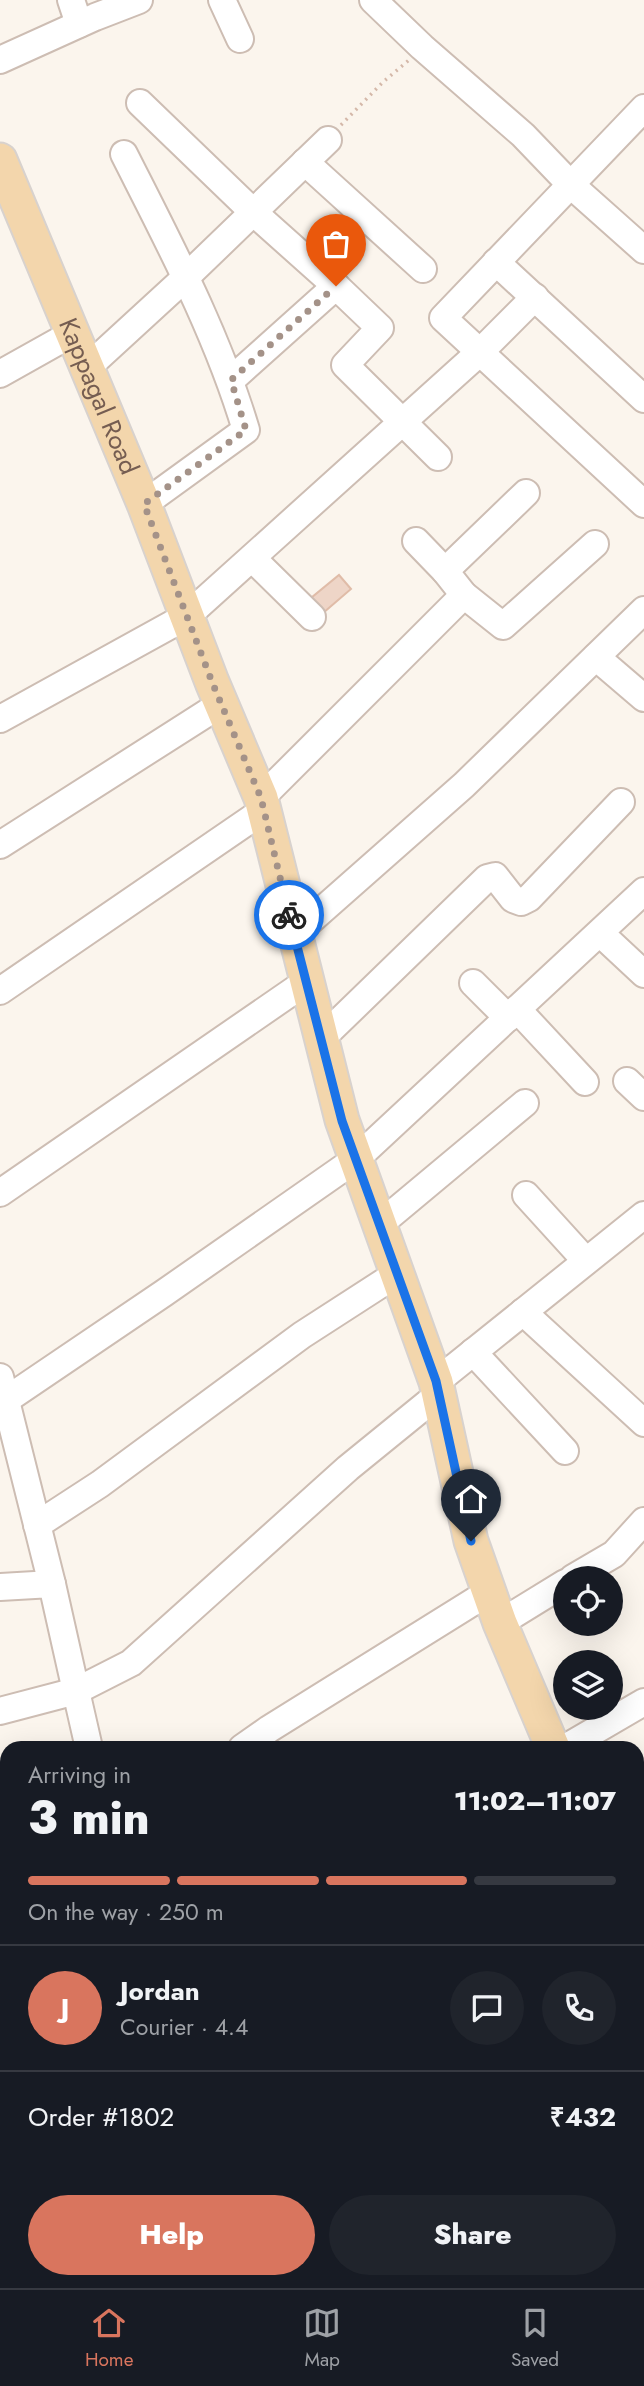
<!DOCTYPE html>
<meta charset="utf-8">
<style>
:root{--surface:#171b24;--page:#20242c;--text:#f1f3f6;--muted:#9ea1a6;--line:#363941;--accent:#d9755e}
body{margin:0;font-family:Jost,sans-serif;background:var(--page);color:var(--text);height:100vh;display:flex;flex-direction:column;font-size:26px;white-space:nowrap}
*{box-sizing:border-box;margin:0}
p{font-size:23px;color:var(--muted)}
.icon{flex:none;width:38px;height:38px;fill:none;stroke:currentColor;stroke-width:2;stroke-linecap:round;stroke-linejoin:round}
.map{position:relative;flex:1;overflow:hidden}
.panel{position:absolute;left:0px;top:1741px;width:644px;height:548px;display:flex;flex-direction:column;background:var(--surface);border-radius:21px 21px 0 0;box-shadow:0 7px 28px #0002}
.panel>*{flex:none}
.fabs{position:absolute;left:553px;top:1566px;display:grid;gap:14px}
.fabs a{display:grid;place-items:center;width:70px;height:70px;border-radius:50%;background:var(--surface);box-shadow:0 7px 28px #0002;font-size:35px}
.pin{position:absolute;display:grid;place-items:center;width:60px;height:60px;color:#fff;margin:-72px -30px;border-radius:50% 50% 50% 0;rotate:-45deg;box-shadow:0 0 7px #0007}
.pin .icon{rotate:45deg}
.courier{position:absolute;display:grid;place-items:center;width:70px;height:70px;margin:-35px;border:5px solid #1a73e8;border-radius:50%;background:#fff;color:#222;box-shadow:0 2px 9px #0007}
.headline em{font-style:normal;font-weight:800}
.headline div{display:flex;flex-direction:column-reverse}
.headline{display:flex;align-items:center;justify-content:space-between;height:119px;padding:0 28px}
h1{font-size:46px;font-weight:800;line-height:52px}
.bar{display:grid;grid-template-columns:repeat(4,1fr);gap:10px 7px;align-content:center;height:84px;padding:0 28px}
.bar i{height:9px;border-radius:5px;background:var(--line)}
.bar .on{background:var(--accent)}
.bar p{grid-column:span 4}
.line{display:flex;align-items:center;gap:18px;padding:0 28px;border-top:2px solid var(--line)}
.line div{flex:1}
.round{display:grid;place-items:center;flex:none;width:74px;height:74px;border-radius:37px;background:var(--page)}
.primary-button{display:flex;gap:14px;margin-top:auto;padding:14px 28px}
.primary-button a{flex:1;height:80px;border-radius:42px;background:var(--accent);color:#fff;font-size:28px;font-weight:800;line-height:80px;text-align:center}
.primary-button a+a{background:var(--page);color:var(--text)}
.dock{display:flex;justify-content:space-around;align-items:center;height:98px;border-top:2px solid var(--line);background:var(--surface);font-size:19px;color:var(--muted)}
.dock a{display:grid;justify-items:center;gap:4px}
.dock .on{color:var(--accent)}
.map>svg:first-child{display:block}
</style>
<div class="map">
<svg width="644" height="2288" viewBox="0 0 644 2288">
<rect width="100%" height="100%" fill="#fbf5ed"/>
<path fill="#f2e9f8" d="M641,2003L644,2010V2288H457L453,2282H637V2005Z"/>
<path fill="#eed5c7" stroke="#e0bca8" stroke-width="2" d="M339,575L351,589L323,613L311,598Z"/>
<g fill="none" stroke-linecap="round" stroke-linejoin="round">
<defs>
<g id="minor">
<path d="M71,0L79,24"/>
<path d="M222,0L240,39"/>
<path d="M373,0L422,47L523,135L571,185L644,250"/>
<path d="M0,60L95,17L139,0"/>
<path d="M140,103L253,212L336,286"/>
<path d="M644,108L443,318L644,504"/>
<path d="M124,154C169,243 217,333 246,430L144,504"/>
<path d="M305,162L423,269"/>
<path d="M496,262L644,399"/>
<path d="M88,367L185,278L328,140"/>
<path d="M0,374L73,333"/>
<path d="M231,380L336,286L380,328L345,365L438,457"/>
<path d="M416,541L445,571"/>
<path d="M252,558L312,617"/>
<path d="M464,595L445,571L526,493"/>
<path d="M596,657L644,698"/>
<path d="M0,719L187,616L480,352L535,297"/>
<path d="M261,798L464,595L503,626L595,544"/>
<path d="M0,845L221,704"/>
<path d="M600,933L644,974"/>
<path d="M294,935L464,785L644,610"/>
<path d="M473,983L508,1018"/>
<path d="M0,991L264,810"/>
<path d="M517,1009L585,1082"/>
<path d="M321,1039L487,878L495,876L513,899L521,902L529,898L621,802"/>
<path d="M627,1081L644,1097"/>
<path d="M0,1193L306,982"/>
<path d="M526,1195L586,1261"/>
<path d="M380,1224L525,1103"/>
<path d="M523,1312L644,1423"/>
<path d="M473,1352L565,1451"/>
<path d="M0,1377L52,1584"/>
<path d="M436,1382L644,1215"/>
<path d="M6,1400L164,1293L356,1159L644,891"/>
<path d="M37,1525L100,1484L302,1335L398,1273"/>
<path d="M573,1578L614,1554L644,1521"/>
<path d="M0,1587L52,1584L76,1691L131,1663L348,1468L439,1394"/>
<path d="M500,1623L565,1583"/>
<path d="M0,1711L76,1691L89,1748"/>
<path d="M242,1748L269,1729L489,1592"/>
<path d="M565,1748L644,1702"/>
<path d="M0,1891L7,1917"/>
<path d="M637,1894L644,1889"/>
<path d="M0,2073L7,2070"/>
<path d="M0,2163L7,2158"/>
<path d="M110,2282L114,2288"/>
<path d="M243,2282L245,2288"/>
<path d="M19,2288L26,2282"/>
</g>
<g id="major">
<path id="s1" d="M0,160L144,504L212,682L261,798L342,1120L436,1382L471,1541L500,1623L553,1748"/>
<path d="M637,1941L644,1959"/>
</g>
</defs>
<use href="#minor" stroke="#cdbdb3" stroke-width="30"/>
<use href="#major" stroke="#d8d2ce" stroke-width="37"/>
<path stroke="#d4b8a9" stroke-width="3.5" stroke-dasharray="2 5" stroke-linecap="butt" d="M341,125L383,82L409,60"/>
<use href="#minor" stroke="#fff" stroke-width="26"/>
<use href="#major" stroke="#f3d6ac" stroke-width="33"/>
</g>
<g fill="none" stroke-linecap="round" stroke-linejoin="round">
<path stroke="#a49288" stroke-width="7" stroke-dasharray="0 12.6" d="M289,915L261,798L212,682L144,504L246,430L231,380L336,286"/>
<path stroke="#1a73e8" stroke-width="9" d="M289,915L342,1121L436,1381L471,1541"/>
</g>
<g text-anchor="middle" stroke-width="6" stroke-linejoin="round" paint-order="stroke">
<g font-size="26" fill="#755d51" stroke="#fef9f3">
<text dy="9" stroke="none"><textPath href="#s1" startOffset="256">Kappagal Road</textPath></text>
</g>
</g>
</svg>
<div class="fabs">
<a><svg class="icon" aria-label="locate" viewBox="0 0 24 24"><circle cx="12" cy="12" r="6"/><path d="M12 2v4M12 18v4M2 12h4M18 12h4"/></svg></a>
<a><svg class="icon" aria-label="layers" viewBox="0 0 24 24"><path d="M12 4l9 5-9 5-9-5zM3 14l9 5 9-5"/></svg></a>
</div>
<div class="pin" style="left:336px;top:286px;background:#ea580c"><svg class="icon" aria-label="bag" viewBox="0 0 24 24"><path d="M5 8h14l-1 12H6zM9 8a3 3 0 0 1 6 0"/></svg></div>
<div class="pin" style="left:471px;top:1541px;background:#1f2937"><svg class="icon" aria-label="home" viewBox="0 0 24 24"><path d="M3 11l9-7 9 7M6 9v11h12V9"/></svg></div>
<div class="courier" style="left:289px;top:915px"><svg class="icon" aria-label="bike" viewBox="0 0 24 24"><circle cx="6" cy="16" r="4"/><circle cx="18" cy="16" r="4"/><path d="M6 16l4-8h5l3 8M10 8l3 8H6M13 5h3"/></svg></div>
<section class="panel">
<div class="headline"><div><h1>3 min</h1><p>Arriving in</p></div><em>11:02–11:07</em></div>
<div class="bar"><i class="on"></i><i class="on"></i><i class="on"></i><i></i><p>On the way · 250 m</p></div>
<div class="line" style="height:126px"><b class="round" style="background:var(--accent);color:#fff">J</b><div><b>Jordan</b><p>Courier · 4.4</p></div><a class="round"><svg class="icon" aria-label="chat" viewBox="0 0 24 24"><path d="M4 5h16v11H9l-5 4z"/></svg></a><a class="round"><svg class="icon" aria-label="phone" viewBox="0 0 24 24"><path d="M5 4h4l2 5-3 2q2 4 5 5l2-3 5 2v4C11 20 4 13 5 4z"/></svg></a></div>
<div class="line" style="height:91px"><div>Order #1802</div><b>₹432</b></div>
<div class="primary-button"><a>Help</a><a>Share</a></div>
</section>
</div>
<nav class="dock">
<a class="on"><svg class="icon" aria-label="home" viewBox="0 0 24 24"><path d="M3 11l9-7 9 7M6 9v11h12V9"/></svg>Home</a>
<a><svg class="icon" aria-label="map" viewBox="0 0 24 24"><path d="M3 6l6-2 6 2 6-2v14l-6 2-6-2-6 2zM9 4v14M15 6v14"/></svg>Map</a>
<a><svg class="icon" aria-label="saved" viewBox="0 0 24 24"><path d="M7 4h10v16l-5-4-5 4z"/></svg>Saved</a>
</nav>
